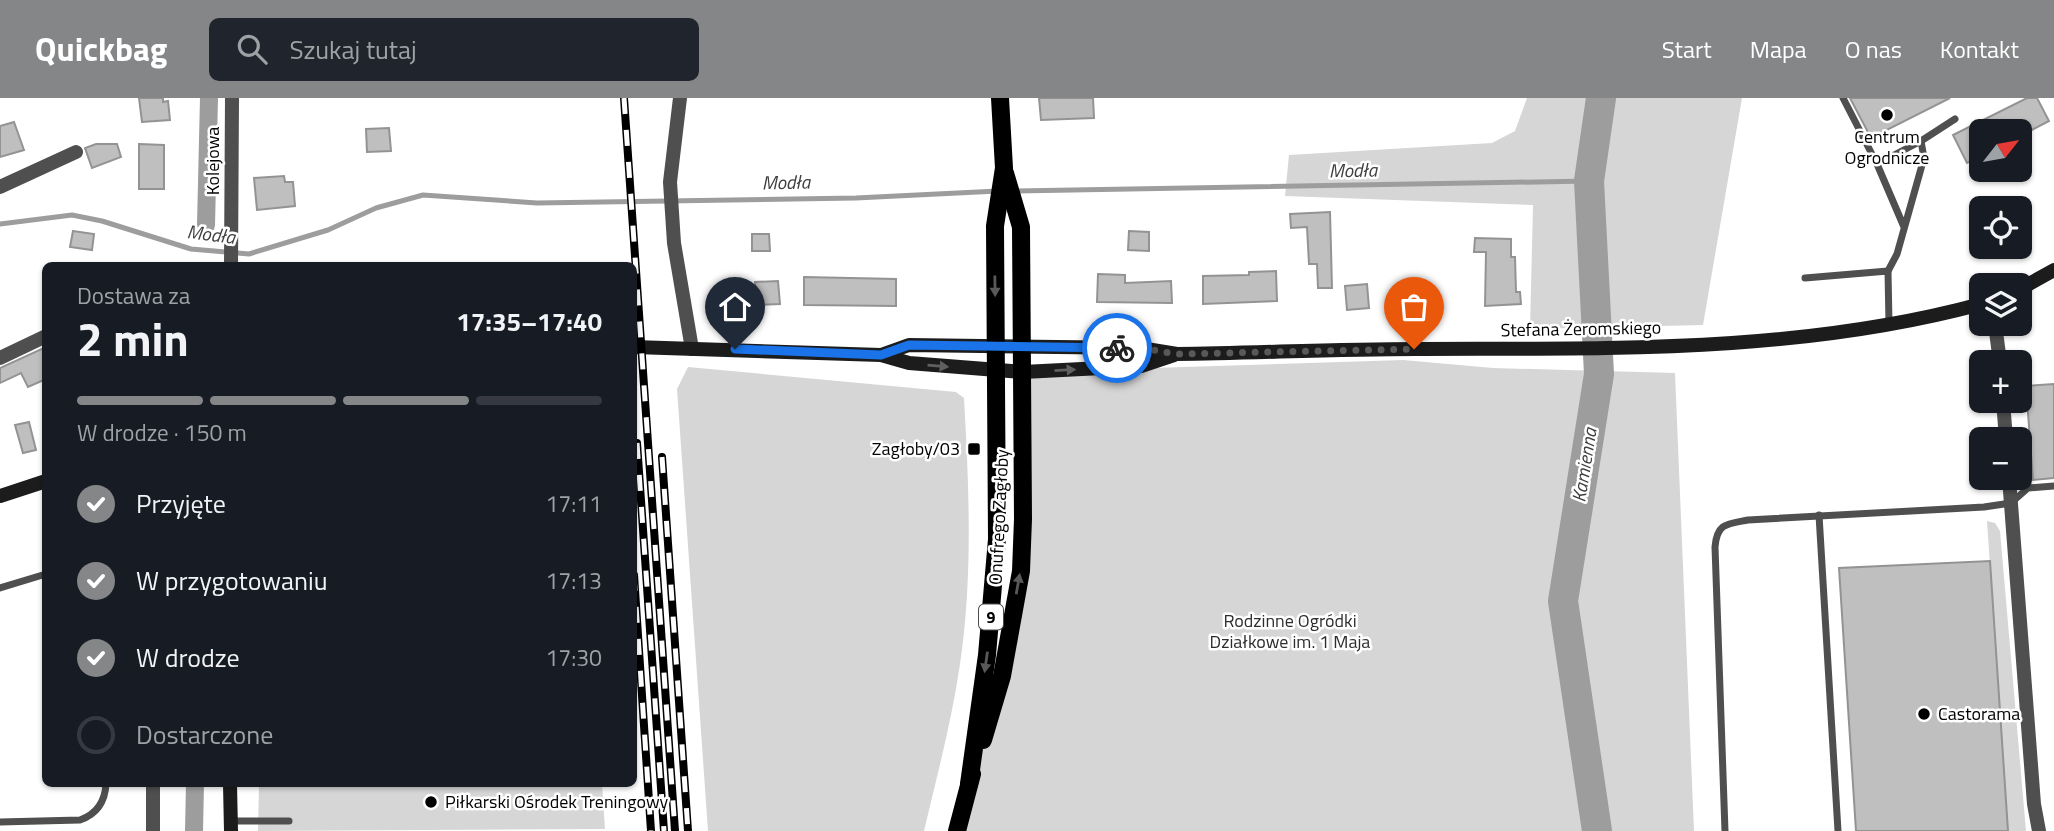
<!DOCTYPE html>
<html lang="pl">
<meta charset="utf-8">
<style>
:root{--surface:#171b24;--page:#20242c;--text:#f1f3f6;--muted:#9ea1a6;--line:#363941;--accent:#858687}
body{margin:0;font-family:"Titillium Web",sans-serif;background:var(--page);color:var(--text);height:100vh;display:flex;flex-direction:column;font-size:26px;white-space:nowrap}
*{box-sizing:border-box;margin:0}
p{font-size:23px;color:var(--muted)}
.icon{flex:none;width:38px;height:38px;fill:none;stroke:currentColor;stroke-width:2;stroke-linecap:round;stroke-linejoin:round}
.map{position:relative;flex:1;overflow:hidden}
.drawer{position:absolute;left:42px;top:164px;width:595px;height:525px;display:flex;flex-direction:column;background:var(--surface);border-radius:10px;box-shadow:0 2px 5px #0004}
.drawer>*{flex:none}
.needle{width:46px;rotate:59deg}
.controls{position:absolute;left:1969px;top:21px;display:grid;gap:14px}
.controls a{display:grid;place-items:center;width:63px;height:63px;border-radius:10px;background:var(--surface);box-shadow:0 2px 5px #0004;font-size:35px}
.pin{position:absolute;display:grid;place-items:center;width:60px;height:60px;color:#fff;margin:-72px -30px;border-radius:50% 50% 50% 0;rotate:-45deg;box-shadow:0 0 7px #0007}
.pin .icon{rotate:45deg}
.courier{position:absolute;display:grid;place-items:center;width:70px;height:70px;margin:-35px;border:5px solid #1a73e8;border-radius:50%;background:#fff;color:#222;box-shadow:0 2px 9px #0007}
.head em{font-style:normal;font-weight:700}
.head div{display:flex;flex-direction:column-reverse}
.head{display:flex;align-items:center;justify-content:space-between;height:119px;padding:0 35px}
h1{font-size:46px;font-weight:700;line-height:52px}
.bar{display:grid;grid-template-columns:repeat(4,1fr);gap:10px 7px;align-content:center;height:84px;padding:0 35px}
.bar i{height:9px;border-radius:5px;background:var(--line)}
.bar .on{background:var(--accent)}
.bar p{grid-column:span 4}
ol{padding:0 35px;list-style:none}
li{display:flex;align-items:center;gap:21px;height:77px}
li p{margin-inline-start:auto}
li .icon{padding:7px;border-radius:50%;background:var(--accent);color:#fff;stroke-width:4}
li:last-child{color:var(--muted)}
li i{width:38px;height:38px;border:4px solid var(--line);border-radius:50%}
header{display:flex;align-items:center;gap:42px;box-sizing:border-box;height:98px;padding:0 35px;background:var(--accent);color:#fff}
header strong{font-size:33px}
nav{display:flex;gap:38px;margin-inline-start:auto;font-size:24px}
.search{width:490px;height:63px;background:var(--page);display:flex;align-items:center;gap:18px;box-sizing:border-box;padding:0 24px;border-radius:10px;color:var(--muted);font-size:26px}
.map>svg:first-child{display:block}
</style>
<header>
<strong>Quickbag</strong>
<div class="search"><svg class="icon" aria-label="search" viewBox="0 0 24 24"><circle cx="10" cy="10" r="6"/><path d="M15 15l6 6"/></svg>Szukaj tutaj</div>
<nav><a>Start</a><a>Mapa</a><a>O nas</a><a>Kontakt</a></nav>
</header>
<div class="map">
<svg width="2054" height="733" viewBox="0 0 2054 733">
<rect width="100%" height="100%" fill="#fff"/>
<g fill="#d6d6d6">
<path d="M1527,0H1742L1703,227L1530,231L1533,107L1285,98L1289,57L1492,45L1515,33Z"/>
<path d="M1403,262L1493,270L1675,275L1694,733H959L1021,473L1023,274Z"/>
<path d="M688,269L956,294L964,300C969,389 973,478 960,566C952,622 937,678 924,733H708L677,291Z"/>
<path d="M1987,423L1995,425L2000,433L2026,733H2008Z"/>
<path d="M259,686H602L605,731L258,733Z"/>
</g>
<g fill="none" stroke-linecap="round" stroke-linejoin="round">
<g stroke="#9d9d9d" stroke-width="5">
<path d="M1015,93L1589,83"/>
<path d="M0,126L72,117L102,123L191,151L249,156L328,132L376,110L423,97L537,105L856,100L998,93"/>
</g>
<g stroke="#9d9d9d" stroke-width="18">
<path d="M206,127L209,0"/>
<path d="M194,733L195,686"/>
</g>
<path stroke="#9d9d9d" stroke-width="30" d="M1597,733L1563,503L1599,276L1589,83L1601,0"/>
</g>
<g fill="#bfbfbf" stroke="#939393" stroke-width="2">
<path d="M139,0H163V4L168,3L170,22L142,24Z"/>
<path d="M1039,0H1093L1094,20L1041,22Z"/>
<path d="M1850,0H1950L1871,40Z"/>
<path d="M2027,0H2037L2049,23L2020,38V33H1981V58L1967,65L1953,37Z"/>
<path d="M14,24L24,52L0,59V28Z"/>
<path d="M389,30L391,53L367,54L366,31Z"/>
<path d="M96,46H117L121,59L92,70L85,50Z"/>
<path d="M139,46L164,47V91H139Z"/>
<path d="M284,78L285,84H293L295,108L257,112L254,80Z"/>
<path d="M1330,114L1332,190H1318L1317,166H1309L1307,129L1291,130L1290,116Z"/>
<path d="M73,133L94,136L92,152L70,149Z"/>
<path d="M1129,133L1149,134V153L1128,152Z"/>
<path d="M752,136H769L770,153H752Z"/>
<path d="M1475,140L1511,141V159H1515L1516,194H1520L1521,206L1485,208L1486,154H1474Z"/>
<path d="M1276,173L1277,203L1203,206V178L1249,177V174Z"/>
<path d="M1098,176L1125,177V185L1171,183L1172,205L1097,204Z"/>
<path d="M804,179L896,181V208L804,207Z"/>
<path d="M778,183L780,206L757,207L755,184Z"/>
<path d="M1367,186L1369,210L1347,212L1345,188Z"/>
<path d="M46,249V281L28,289L21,275L0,285V270Z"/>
<path d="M2054,286V380L2033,382L2026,288Z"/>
<path d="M29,324L36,352L23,355L15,327Z"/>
<path d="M1990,463L2008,733H1856L1839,470Z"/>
</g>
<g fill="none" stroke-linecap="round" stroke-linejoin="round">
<g stroke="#4f4f4f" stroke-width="7">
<path d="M1843,0L1877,66"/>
<path d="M1921,43L1955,21"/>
<path d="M1888,173L1897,156L1924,60L1921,43L1877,66L1904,129"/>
<path d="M1805,180L1888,173L1889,226"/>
<path d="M1819,417L1838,733"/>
<path d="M0,490L46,476"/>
<path d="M231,723H289"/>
<path d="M0,724L80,722C97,716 105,704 106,686"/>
<path d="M1725,733L1715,449C1717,425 1727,426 1748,422L1984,409L2011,405L2028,390L2054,388"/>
</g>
<g stroke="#4f4f4f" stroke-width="14">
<path d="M680,0L670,84L674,145L692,251"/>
<path d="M0,89L76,54"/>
<path d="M231,168L232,0"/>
<path d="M1995,226L2000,264"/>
<path d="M0,260L46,238"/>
<path d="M2003,303L2006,341"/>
<path d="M2009,380L2034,706L2039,733"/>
<path d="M153,733V686"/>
</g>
<g stroke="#1c1c1c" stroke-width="14">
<path d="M2020,191L2054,172"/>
<path d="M634,249L881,257L909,265L1023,274L1141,268L1174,257"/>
<path d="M881,257L909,247L1140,250L1177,256C1257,255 1337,251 1416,251C1606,250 1796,256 1981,206"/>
<path d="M0,398L46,383"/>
<path d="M230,686L231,733"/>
</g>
<g stroke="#000" stroke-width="18">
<path d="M983,642L1002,578L1021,473L1023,421L1021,129L1005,75"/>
<path d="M969,686L987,557L997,441L995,128L1004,70L1000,0"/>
<path d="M957,733L972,676"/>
</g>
<defs>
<g id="rail">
<path d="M624,0L675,733"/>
<path d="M637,345L664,733"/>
<path d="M662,359L688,733"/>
<path d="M634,477L651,733"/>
</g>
</defs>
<use href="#rail" stroke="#000" stroke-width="8"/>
<use href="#rail" stroke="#fff" stroke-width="5" stroke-dasharray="16" stroke-linecap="butt"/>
</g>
<defs><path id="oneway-solid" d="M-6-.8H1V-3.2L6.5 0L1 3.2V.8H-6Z" transform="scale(1.75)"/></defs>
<g fill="#595959">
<use href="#oneway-solid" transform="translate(995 188) rotate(89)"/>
<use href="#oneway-solid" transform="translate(1018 486) rotate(-80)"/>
<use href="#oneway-solid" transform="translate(986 564) rotate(98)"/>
</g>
<g fill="#606060">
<use href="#oneway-solid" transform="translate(938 268) rotate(5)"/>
<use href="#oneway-solid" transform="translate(1065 272) rotate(-3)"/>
</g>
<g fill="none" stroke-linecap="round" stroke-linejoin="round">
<path stroke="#595959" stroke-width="7" stroke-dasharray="0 12.6" d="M1117,250H1140L1177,256L1414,251"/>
<path stroke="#1a73e8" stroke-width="9" d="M735,251L881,257L909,247L1117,250"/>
</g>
<g fill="#000" stroke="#fff" stroke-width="2.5">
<circle cx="1887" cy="17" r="7"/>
<rect x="967" y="344" width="14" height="14" rx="3.5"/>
<circle cx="1924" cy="616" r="7"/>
<circle cx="431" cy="704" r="7"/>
</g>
<g text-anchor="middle" stroke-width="5" stroke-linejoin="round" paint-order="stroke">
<rect fill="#fff" stroke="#4c4c4c" stroke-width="2" x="979" y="506.5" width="24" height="25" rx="5"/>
<g font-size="16" font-weight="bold" fill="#000">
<text x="991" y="525">9</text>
</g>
<g font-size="18" fill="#000" stroke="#fff" text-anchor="start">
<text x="1887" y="45" text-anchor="middle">Centrum<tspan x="1887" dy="21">Ogrodnicze</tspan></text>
<text x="960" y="357" text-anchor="end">Zagłoby/03</text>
<text x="1938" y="622">Castorama</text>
<text x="445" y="710">Piłkarski Ośrodek Treningowy</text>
</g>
<g font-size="18" fill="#000" stroke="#fff">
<text transform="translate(213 63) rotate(-90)" y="6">Kolejowa</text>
<text transform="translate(1581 231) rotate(-1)" y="6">Stefana Żeromskiego</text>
<text transform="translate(999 419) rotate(-87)" y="6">Onufrego Zagłoby</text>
</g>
<g font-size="18" fill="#2d2d2d" stroke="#fff">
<text x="1290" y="529">Rodzinne Ogródki<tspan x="1290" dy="21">Działkowe im. 1 Maja</tspan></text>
</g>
<g font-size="19" font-style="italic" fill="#3e3e3e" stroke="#fff">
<text transform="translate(1353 72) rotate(-1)" y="7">Modła</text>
<text transform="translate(786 84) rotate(-1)" y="7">Modła</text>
<text transform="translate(211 136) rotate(7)" y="7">Modła</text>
<text transform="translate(1584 367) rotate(-81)" y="7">Kamienna</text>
</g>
</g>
</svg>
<div class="controls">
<a><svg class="needle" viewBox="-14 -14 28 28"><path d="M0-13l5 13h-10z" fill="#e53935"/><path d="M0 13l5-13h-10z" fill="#9ea1a6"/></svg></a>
<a><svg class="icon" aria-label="locate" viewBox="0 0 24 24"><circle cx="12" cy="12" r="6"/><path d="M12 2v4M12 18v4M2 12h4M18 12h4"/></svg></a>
<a><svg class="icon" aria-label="layers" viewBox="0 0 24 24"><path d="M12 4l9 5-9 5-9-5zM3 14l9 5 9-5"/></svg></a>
<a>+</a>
<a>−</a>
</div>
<div class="pin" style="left:1414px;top:251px;background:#ea580c"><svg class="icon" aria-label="bag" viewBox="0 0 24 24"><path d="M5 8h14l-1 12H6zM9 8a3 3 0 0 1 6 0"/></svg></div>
<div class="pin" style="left:735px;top:251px;background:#1f2937"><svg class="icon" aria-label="home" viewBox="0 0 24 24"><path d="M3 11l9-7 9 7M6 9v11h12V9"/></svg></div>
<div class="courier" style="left:1117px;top:250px"><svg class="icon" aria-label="bike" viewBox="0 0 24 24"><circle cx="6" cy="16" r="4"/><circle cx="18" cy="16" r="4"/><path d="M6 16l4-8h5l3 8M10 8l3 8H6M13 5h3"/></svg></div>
<section class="drawer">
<div class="head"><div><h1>2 min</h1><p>Dostawa za</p></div><em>17:35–17:40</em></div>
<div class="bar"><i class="on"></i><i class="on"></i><i class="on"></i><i></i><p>W drodze · 150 m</p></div>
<ol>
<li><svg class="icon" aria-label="check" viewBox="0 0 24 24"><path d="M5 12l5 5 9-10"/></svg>Przyjęte<p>17:11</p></li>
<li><svg class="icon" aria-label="check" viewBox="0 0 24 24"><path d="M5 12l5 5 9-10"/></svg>W przygotowaniu<p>17:13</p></li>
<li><svg class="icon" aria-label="check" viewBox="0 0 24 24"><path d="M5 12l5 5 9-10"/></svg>W drodze<p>17:30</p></li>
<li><i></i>Dostarczone</li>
</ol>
</section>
</div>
